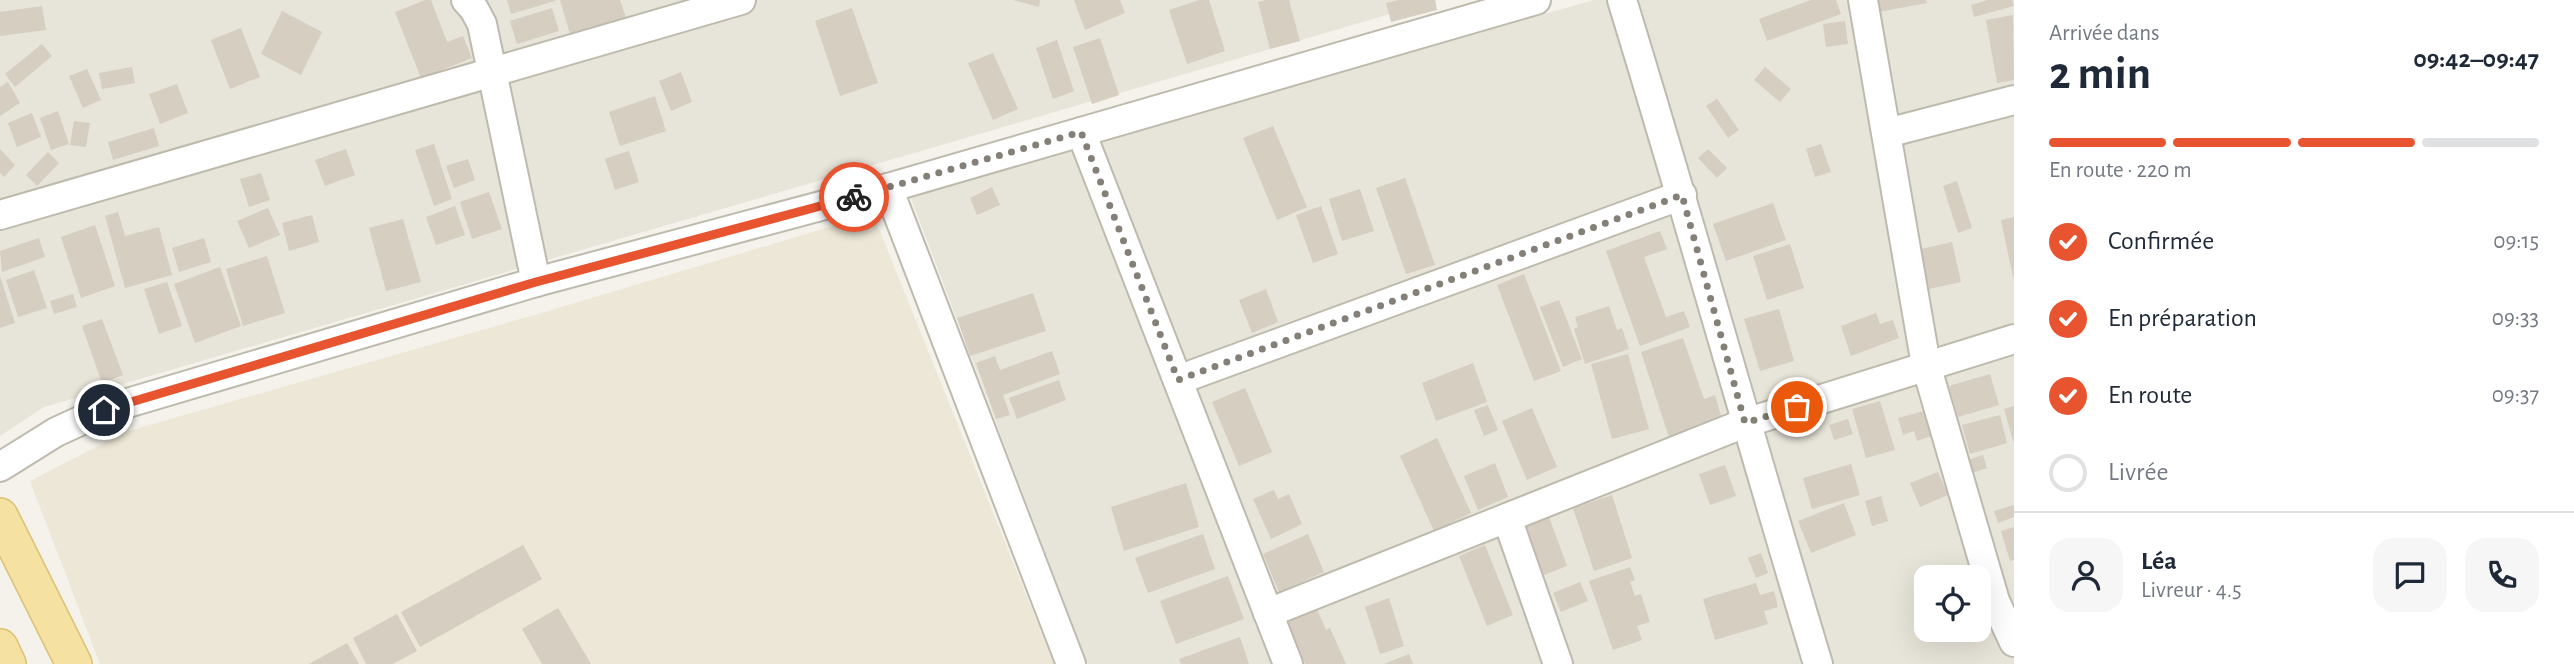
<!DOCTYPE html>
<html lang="fr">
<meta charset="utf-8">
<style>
:root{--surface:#fff;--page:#f6f6f7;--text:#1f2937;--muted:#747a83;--line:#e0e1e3;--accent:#e7542f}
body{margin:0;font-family:"Alegreya Sans",sans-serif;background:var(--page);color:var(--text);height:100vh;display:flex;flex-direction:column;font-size:26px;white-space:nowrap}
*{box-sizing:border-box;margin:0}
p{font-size:23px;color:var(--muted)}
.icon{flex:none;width:38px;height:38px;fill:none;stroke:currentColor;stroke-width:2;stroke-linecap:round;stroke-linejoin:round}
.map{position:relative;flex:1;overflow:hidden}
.details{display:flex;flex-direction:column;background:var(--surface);width:560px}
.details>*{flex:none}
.tools{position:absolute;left:1914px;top:565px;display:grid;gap:14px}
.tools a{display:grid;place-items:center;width:77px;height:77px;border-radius:14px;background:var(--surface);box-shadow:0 7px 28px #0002;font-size:35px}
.pin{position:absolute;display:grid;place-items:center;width:60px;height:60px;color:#fff;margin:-30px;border:4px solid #fff;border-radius:50%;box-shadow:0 2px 7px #0007}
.courier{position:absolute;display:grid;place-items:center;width:70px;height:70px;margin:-35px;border:5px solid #e7542f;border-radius:50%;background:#fff;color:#222;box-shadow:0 2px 9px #0007}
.head em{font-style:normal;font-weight:600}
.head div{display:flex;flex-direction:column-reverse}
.head{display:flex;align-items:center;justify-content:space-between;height:119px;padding:0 35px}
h1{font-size:46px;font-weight:600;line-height:52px}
.bar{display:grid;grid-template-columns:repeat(4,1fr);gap:10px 7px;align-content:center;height:84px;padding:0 35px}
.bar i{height:9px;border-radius:5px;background:var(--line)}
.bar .active{background:var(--accent)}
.bar p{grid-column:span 4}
.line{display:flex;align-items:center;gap:18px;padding:0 35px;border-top:2px solid var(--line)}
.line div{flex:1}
.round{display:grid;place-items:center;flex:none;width:74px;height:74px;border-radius:21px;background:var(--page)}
ol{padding:0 35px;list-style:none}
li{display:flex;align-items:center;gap:21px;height:77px}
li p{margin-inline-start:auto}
li .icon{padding:7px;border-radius:50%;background:var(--accent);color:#fff;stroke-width:4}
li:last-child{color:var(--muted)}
li i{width:38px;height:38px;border:4px solid var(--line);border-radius:50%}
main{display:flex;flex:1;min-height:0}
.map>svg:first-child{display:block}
</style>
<main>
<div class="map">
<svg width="2014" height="664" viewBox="0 0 2014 664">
<rect width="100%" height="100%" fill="#f4f2eb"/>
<g fill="#e7e4d9" fill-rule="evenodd">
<path d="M0,0H1438L44,407L0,436Z"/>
<path d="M1594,0H2014V664H1088L910,196ZM1927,578H1979V630H1927Z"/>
</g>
<path fill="#ece7d6" d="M873,214L1054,664H100L30,481L125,432L538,314Z"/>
<g fill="#d5cec1">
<path d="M425,0H431L447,42L463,36L472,58L421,78L395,12Z"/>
<path d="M507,0H555V1L511,14Z"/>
<path d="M560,0H620L626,18L570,34Z"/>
<path d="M1013,0H1040L1039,7Z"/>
<path d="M1074,0H1120L1125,13L1085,30Z"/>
<path d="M1199,0H1209L1225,51L1187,64L1169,10Z"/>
<path d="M1266,0H1289L1300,41L1270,49L1258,2Z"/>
<path d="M1399,0H1435L1437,10L1391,22L1386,3Z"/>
<path d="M1811,0H1836L1841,14L1767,41L1759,19Z"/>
<path d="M1877,0H1926L1927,3L1879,12Z"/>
<path d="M1988,0H2012L2014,6L1974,17L1971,5Z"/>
<path d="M42,6L46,30L0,36V12Z"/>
<path d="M552,8L559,31L517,44L510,21Z"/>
<path d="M852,8L878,83L840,96L815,21Z"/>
<path d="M282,11L322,32L301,75L261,54Z"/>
<path d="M2013,15L2014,80L1997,83L1986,20Z"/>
<path d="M1845,21L1848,44L1826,47L1823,24Z"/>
<path d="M241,28L260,77L230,89L211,40Z"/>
<path d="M1100,38L1119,95L1092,104L1073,47Z"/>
<path d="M1057,40L1074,91L1053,99L1036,48Z"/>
<path d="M42,44L52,56L15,87L5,74Z"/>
<path d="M993,53L1018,109L993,120L968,63Z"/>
<path d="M132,67L135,83L102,89L99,73Z"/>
<path d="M1765,67L1791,89L1780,102L1754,80Z"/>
<path d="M87,69L101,100L83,108L69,76Z"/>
<path d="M681,72L692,102L671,111L659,81Z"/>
<path d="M8,82L20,103L0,116V87Z"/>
<path d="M177,84L188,113L160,124L149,94Z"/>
<path d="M655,96L666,131L620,146L609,112Z"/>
<path d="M1717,99L1739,130L1728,138L1706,106Z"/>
<path d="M58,111L69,144L51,150L40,118Z"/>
<path d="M32,113L41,137L17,147L8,123Z"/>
<path d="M74,121L90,123L86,147L70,145Z"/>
<path d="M1273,126L1307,207L1277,220L1243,138Z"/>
<path d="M154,128L159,146L113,160L108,142Z"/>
<path d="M434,144L452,199L434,206L415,150Z"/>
<path d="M1821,144L1831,172L1815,177L1806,149Z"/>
<path d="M0,149L15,165L4,177L0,173Z"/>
<path d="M346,149L355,175L325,186L315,160Z"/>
<path d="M1708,149L1727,168L1717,178L1698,158Z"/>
<path d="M629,151L639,182L615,190L605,159Z"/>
<path d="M48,152L59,163L37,186L26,175Z"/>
<path d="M468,159L475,180L454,188L446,166Z"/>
<path d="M261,173L270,200L249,207L240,179Z"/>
<path d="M1405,178L1435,265L1406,274L1376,188Z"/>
<path d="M1957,181L1972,228L1958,233L1943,186Z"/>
<path d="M992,187L1000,205L977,215L970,198Z"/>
<path d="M1360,189L1374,231L1342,241L1329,199Z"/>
<path d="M489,192L502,229L472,239L460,202Z"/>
<path d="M1773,203L1786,240L1726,261L1713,224Z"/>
<path d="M455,206L465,235L436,245L426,217Z"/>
<path d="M1321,206L1338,254L1313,263L1296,215Z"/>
<path d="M268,208L280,235L249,248L237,221Z"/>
<path d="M118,212L125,236L159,227L172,275L125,288L105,216Z"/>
<path d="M312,215L319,242L289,251L282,223Z"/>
<path d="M2014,217V277H2013L2001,220Z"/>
<path d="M403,219L421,282L386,291L369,228Z"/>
<path d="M95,225L115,286L81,298L61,237Z"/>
<path d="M1660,231L1667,249L1644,257L1666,317L1684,311L1690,327L1640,346L1606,251Z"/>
<path d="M39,238L45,257L2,272L0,251Z"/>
<path d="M204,238L211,262L179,272L172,248Z"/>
<path d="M1952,242L1961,282L1929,289L1921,249Z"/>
<path d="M1790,244L1804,288L1767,300L1753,256Z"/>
<path d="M267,256L285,313L243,326L226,269Z"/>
<path d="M220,267L241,326L195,343L174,284Z"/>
<path d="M34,270L47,308L18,317L6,280Z"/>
<path d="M1524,274L1561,371L1534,381L1497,285Z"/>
<path d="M0,276L15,323L0,328Z"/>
<path d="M167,282L182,326L159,334L144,289Z"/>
<path d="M1266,289L1278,322L1252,333L1239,300Z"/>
<path d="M1033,293L1046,331L970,356L957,318Z"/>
<path d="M73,294L77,307L54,314L50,301Z"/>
<path d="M1559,300L1582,359L1563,367L1540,307Z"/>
<path d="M1609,306L1617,330L1622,328L1629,349L1585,364L1574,329L1578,327L1575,317Z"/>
<path d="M1779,309L1794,361L1760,371L1744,319Z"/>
<path d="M1876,313L1880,324L1893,320L1899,338L1851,356L1841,326Z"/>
<path d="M102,319L123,375L102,383L82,326Z"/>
<path d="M1683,338L1704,399L1715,395L1722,419L1669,437L1641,352Z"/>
<path d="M1052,351L1060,374L1003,395L1010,415L996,419L976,363L995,356L1000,370Z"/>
<path d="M1628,354L1649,429L1612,439L1591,364Z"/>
<path d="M1473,363L1487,402L1436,421L1422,383Z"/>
<path d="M1990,374L1999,405L1958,417L1949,386Z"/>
<path d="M1059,380L1066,400L1017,419L1009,398Z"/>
<path d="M1245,388L1272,452L1239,466L1212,402Z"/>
<path d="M1880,401L1895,450L1866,458L1852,409Z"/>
<path d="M1488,405L1498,430L1484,436L1474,410Z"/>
<path d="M2014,406V441H2013L2004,409Z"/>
<path d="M1532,408L1557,467L1527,480L1502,421Z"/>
<path d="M1924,411L1931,436L1917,441L1914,431L1903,435L1898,418Z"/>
<path d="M2000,415L2007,443L1970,454L1962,425Z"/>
<path d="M1848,419L1853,434L1834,440L1829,425Z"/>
<path d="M1437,438L1471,513L1434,531L1400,456Z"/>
<path d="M1983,455L1987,468L1972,473L1968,460Z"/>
<path d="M1495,463L1508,497L1478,510L1464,476Z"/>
<path d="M1851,464L1860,495L1812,509L1803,478Z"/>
<path d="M1725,465L1736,496L1710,505L1699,474Z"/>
<path d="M1938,472L1948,495L1920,507L1910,483Z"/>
<path d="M1186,483L1199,527L1124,551L1111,507Z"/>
<path d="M1274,490L1278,499L1289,494L1302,524L1271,539L1253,499Z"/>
<path d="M1612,495L1632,558L1594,571L1573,508Z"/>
<path d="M1881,496L1888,521L1872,526L1865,501Z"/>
<path d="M1844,503L1856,535L1811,553L1798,521Z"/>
<path d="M2014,505V517L1998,523L1994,511Z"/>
<path d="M1549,517L1567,566L1544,575L1525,526Z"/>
<path d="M2014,527V560L2010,561L2001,531Z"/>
<path d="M1203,534L1215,569L1148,593L1135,558Z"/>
<path d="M1308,534L1324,572L1279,592L1263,554Z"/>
<path d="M523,545L542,579L420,647L401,612Z"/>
<path d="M1485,545L1513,615L1487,626L1459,556Z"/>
<path d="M1761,553L1768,573L1756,578L1748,558Z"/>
<path d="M1630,567L1635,580L1630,582L1635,596L1641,594L1650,622L1637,626L1642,640L1613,650L1589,581Z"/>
<path d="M1228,576L1244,619L1176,644L1160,601Z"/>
<path d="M1580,582L1588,601L1561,612L1553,593Z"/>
<path d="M1756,583L1760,595L1774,591L1778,607L1764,611L1768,624L1715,640L1703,599Z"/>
<path d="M1389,598L1404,646L1380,654L1365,607Z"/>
<path d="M1316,607L1326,630L1330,628L1346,664H1305L1286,620Z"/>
<path d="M558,608L591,664H542L522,629Z"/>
<path d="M397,614L417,651L393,664H366L353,638Z"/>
<path d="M1240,637L1249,664H1181L1179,659Z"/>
<path d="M347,643L359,664H309Z"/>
<path d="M1409,654L1413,664H1384Z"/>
</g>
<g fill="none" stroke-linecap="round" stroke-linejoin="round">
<defs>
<g id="minor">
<path d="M466,0L474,9L482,24L536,282"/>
<path d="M1622,0C1690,221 1751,443 1818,664"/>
<path d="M1863,0L1926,365L1995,601L2014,642"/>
<path d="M1081,132L1288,664"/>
<path d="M1887,133L2014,100"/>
<path d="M888,188L1071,664"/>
<path d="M0,215L741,0"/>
<path d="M1178,380L1682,195"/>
<path d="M0,467L56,432L104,410L536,282L888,188L1536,0"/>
<path d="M1507,518L1558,664"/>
<path d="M1268,613L1745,423L2014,339"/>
</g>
<g id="major">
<path d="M0,516L74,664"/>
<path d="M0,647L8,664"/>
</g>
</defs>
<use href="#minor" stroke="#bfbaae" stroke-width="32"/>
<use href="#major" stroke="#dac073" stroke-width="38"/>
<use href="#minor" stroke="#fff" stroke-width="28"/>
<use href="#major" stroke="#f5e2a3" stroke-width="35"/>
</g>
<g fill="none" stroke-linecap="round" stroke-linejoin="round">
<path stroke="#848077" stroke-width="7" stroke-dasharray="0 12.6" d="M854,197L1081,132L1178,380L1682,195L1745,423L1797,407"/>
<path stroke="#e7542f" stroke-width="9" d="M104,410L536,282L854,197"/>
</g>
</svg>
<div class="tools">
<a><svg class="icon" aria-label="locate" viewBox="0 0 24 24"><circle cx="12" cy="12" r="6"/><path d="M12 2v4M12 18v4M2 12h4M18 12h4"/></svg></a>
</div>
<div class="pin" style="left:1797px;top:407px;background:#ea580c"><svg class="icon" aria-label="bag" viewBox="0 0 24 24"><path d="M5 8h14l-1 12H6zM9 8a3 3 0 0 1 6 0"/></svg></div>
<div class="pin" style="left:104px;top:410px;background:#1f2937"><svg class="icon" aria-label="home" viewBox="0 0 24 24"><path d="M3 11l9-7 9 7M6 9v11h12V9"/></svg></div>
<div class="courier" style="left:854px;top:197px"><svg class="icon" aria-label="bike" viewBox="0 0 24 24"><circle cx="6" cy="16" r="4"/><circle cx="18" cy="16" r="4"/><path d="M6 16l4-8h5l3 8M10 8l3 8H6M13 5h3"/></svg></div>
</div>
<section class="details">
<div class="head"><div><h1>2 min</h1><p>Arrivée dans</p></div><em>09:42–09:47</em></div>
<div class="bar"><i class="active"></i><i class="active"></i><i class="active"></i><i></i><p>En route · 220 m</p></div>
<ol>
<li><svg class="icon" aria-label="check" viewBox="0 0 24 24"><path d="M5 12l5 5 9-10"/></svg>Confirmée<p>09:15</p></li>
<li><svg class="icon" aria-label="check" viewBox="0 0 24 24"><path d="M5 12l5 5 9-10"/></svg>En préparation<p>09:33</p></li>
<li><svg class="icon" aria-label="check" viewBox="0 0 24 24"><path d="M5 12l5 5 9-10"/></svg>En route<p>09:37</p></li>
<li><i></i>Livrée</li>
</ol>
<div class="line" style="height:126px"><a class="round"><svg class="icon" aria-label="person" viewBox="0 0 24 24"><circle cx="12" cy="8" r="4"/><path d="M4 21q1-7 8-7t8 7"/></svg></a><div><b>Léa</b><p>Livreur · 4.5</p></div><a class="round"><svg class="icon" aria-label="chat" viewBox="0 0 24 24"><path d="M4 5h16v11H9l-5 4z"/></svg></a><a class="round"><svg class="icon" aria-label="phone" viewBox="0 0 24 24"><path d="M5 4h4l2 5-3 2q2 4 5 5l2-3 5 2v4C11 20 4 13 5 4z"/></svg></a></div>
</section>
</main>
